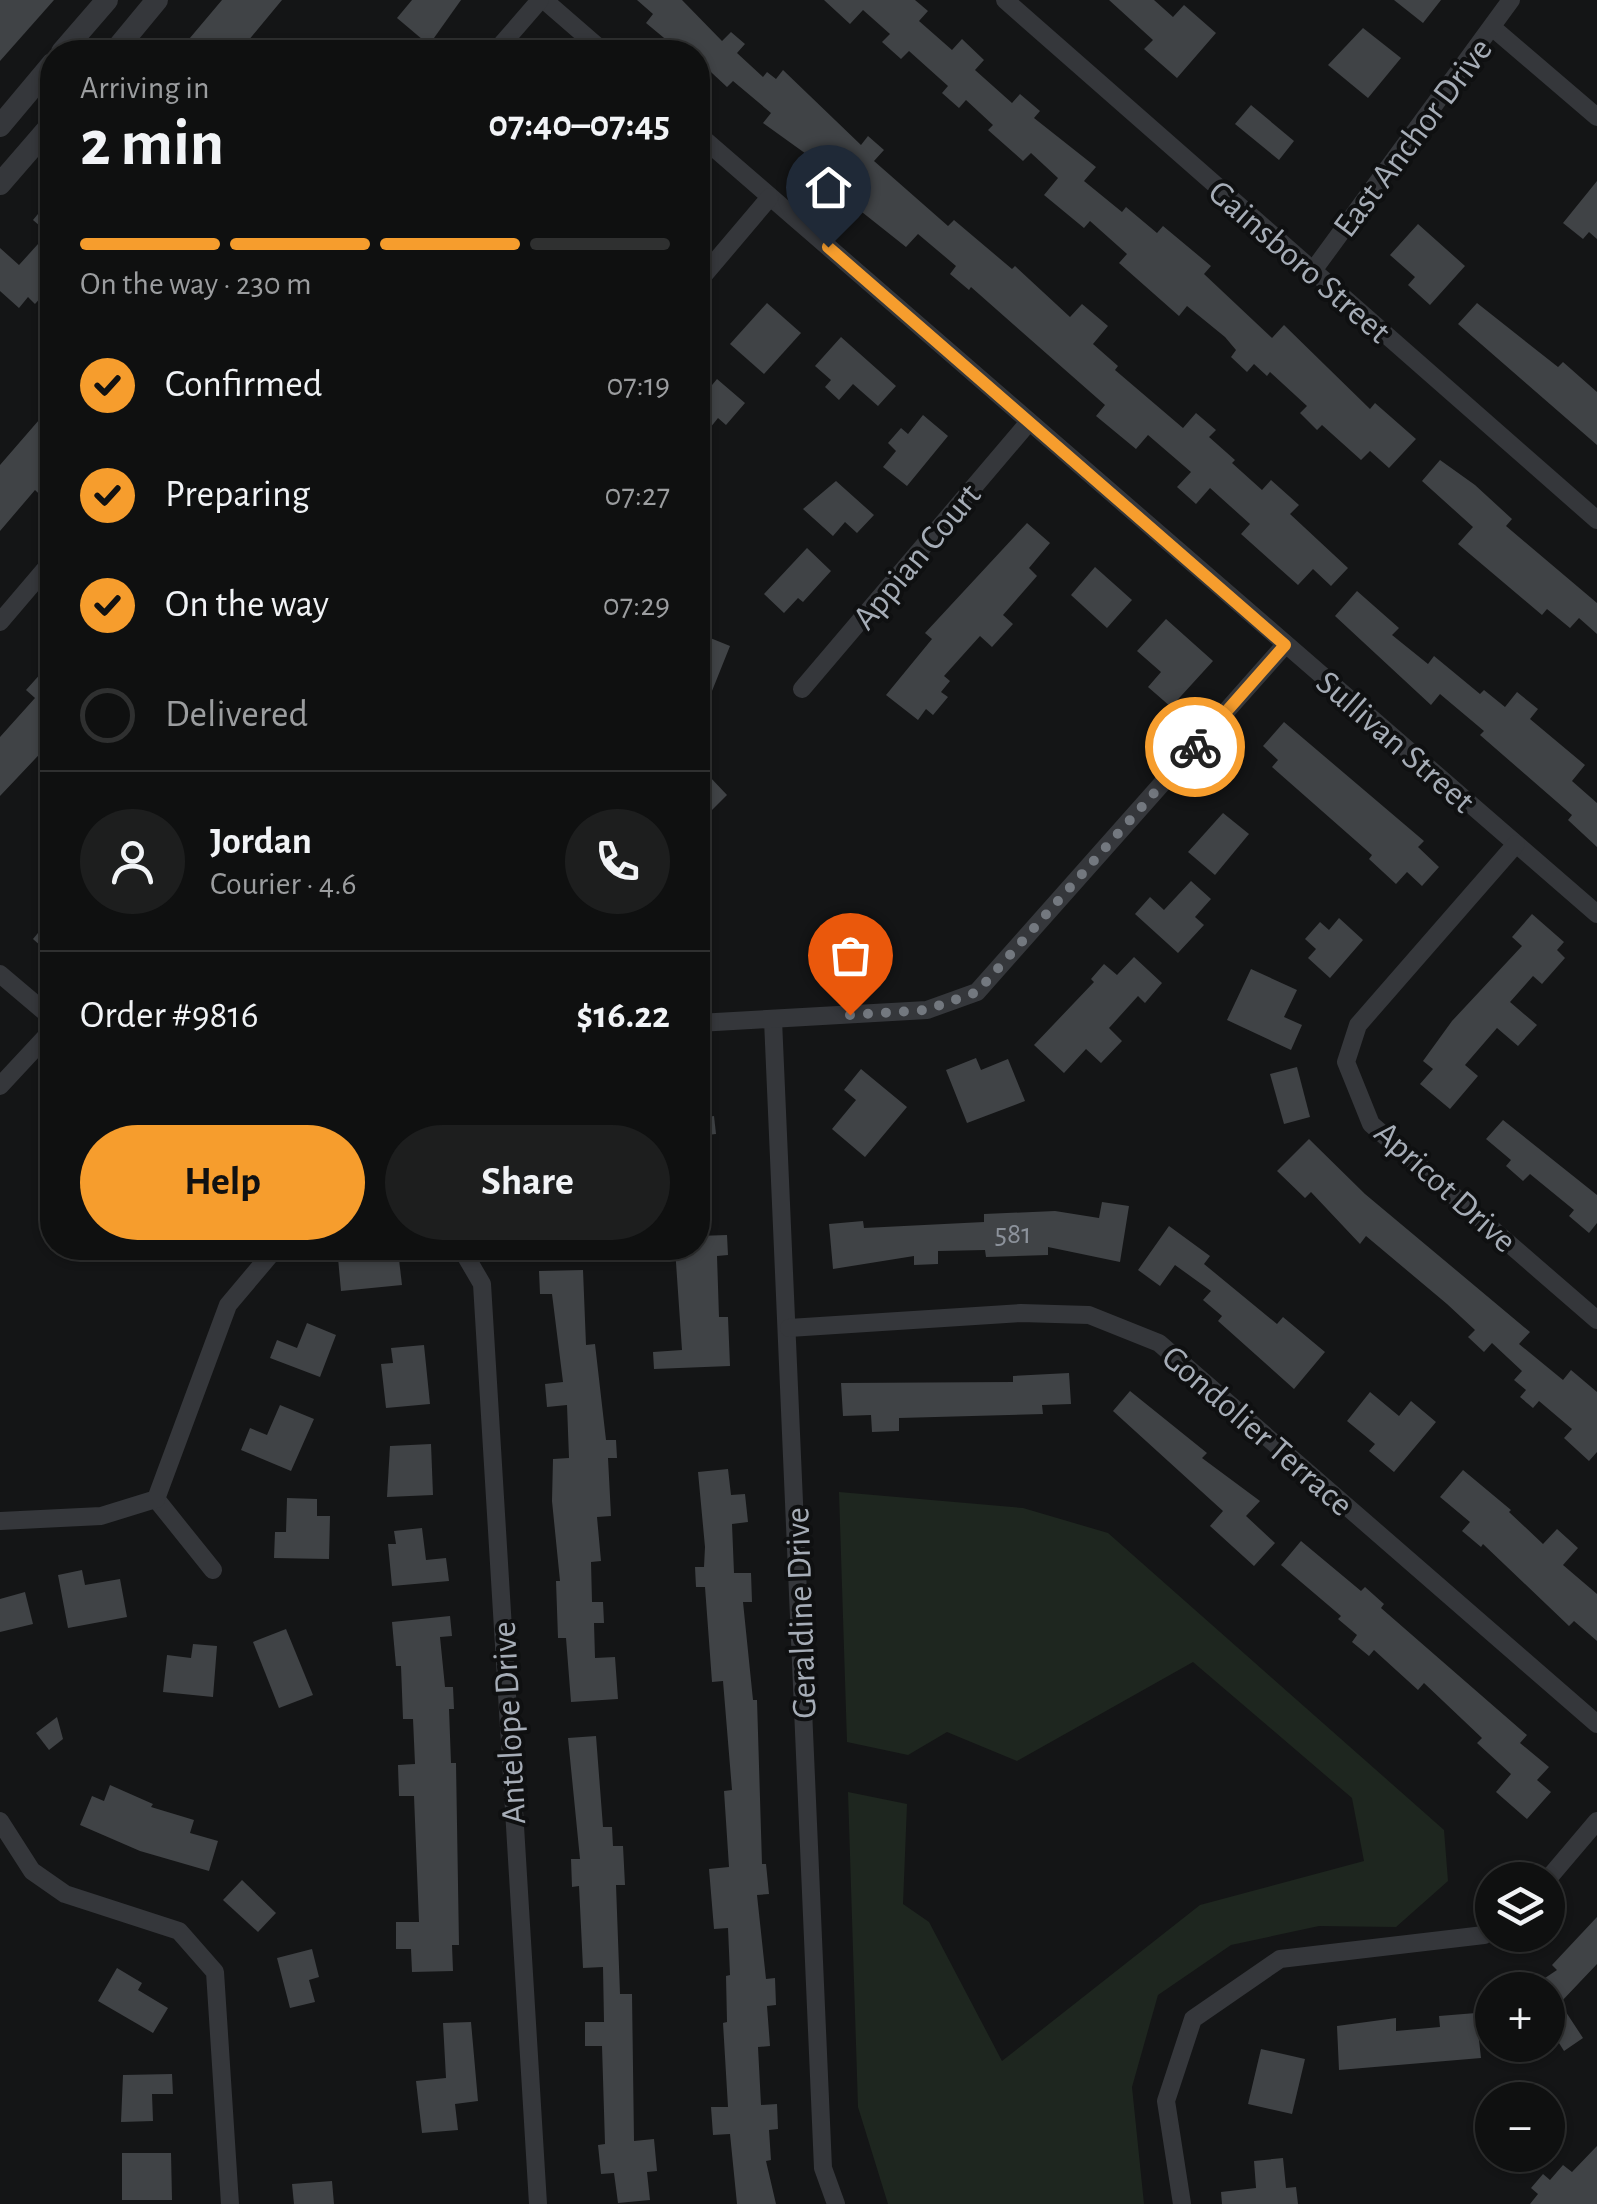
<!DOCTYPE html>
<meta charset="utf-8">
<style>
:root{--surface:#0f1010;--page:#1d1e1e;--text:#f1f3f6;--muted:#9b9d9f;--line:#2f3030;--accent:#f69d2d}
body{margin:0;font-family:"Alegreya Sans",sans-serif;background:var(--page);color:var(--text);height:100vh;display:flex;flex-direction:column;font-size:38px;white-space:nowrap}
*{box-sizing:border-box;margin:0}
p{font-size:32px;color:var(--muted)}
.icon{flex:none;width:55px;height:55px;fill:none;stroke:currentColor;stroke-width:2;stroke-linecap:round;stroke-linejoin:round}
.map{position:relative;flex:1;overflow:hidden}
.details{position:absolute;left:40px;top:40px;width:670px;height:1220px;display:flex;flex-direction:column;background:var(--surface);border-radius:40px;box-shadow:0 2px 8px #0004,0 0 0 2px var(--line)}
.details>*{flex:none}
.buttons{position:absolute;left:1475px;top:1862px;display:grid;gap:20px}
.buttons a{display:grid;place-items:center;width:90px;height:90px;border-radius:50%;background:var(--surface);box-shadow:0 2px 8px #0004,0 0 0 2px var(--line);font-size:50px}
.pin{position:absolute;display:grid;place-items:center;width:85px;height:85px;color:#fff;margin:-102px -42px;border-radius:50% 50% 50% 0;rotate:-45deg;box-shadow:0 0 10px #0007}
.pin .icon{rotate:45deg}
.courier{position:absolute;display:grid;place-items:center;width:100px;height:100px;margin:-50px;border:8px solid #f69d2d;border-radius:50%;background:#fff;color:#222;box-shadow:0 2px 12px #0007}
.headline em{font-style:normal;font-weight:700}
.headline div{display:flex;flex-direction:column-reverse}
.headline{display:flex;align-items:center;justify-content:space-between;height:170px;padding:0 40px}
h1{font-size:65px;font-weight:700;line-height:75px}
.bar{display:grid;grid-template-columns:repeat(4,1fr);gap:15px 10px;align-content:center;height:120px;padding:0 40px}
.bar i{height:12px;border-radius:8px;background:var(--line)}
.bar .current{background:var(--accent)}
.bar p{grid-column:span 4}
.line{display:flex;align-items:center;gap:25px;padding:0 40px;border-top:2px solid var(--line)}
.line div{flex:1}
.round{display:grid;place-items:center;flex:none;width:105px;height:105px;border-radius:52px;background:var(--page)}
ol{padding:0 40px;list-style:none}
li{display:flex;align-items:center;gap:30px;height:110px}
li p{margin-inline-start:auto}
li .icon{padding:10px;border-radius:50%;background:var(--accent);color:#111;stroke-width:4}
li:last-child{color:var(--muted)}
li i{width:55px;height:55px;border:5px solid var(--line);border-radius:50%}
.action{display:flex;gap:20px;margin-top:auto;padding:20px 40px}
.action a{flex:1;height:115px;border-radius:60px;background:var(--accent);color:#111;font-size:40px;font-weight:700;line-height:115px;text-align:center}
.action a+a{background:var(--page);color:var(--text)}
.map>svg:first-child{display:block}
</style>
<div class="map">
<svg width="1597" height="2204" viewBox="0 0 1597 2204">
<rect width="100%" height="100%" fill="#141516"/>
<path fill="#1e261f" d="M839,1492L1023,1508L1108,1533L1444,1830L1448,1881L1396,1927L1319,1926L1231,1945L1158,1995L1132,2087L1144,2204H888L858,2107L848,1792L907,1804L903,1904L929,1922L1002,2061L1200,1905L1364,1861L1352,1798L1193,1662L1017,1761L947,1732L908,1755L847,1742Z"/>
<g fill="#404346">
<path d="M0,0H54L0,61Z"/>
<path d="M222,0H282L248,41L262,52H193L184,45Z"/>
<path d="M412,0H461L429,45L397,18Z"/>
<path d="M637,0H682L722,41L731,32L745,44L737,53L763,77L767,72L776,79L783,70L861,145L868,136L884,150L874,161L948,226L954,220L1012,269L1015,266L1070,317L1082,304L1108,326L1093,344L1118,366L1115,370L1183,428L1196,413L1216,430L1209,437L1235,460L1232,463L1262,490L1271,480L1299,505L1290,514L1348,568L1331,586L1313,569L1298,585L1241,534L1250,524L1210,488L1196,504L1177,487L1191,472L1148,435L1136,449L1096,416L1105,405L971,287L969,290L950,274L956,266L918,234L906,247L843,197L820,177L827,169L763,123L771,113L733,81L727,87L698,60V52H681L646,23L653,14Z"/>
<path d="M824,0H915L928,11L919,21L952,50L962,39L984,60L975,70L1012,103L1020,94L1040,111L1034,118L1096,167L1084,181L1122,212L1126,207L1157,233L1163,226L1211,266L1204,274L1272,338L1284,325L1370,409L1375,403L1416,439L1389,468L1370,451L1361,460L1322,425L1317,430L1300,413L1307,406L1270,372L1267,376L1254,364L1247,372L1231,357L1236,350L1225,337L1187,306L1179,316L1119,263L1127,254L1090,221L1084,228L1044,195L1058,178L1031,153L1023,161L988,130L993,125L966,100L959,108L942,93L948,86L909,51L901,59L882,42L890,34L863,10L850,24Z"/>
<path d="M1109,0H1154L1173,17L1184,5L1216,33L1177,78L1144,49L1153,40Z"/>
<path d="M1394,0H1441L1423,23Z"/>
<path d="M1363,28L1401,58L1368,98L1328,65Z"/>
<path d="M1251,105L1294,141L1279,160L1235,124Z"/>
<path d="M1597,181V239L1589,232L1583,239L1563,223Z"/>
<path d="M52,197V269L43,280L50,287L35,304L28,297L19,308L0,291V248L19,265L48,233L33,220Z"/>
<path d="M1418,224L1465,266L1430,305L1408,285L1415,277L1390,255Z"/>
<path d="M767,303L801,333L764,374L730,344Z"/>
<path d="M1477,303L1558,367L1563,362L1597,392V445L1458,324Z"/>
<path d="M841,337L896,386L878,406L853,384L839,400L825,387L831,380L815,366Z"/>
<path d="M717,379L745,403L726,425L718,418L698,443V402Z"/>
<path d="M52,405V506L35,490L0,531V465Z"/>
<path d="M923,415L948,436L907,486L883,467L896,451L888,443L901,428L908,434Z"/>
<path d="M1440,460L1475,485L1512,519L1506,526L1597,603V634L1579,618L1570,628L1547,609L1542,615L1458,544L1473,527L1422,481Z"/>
<path d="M836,481L874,515L857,533L845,522L833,536L803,509Z"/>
<path d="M1027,523L1050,543L1029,568L1037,576L1003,615L1013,624L992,647L980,636L944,676L950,681L941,692L948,697L933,715L926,709L918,720L886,695L932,639L925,633Z"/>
<path d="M807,548L831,571L803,602L798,598L784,613L764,594Z"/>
<path d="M1095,567L1132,600L1107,628L1071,595Z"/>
<path d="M1357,591L1399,628L1392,635L1428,664L1434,656L1480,694L1484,690L1505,707L1517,692L1538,709L1530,719L1585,765L1572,781L1597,803V847L1568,820L1572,815L1480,735L1484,731L1440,694L1431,705L1335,616Z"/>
<path d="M1166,619L1213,661L1171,707L1148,687L1161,672L1137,651Z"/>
<path d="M698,633L730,646L698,726Z"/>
<path d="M52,661V741L0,796V737L35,698L26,690Z"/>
<path d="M1284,722L1424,841L1418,847L1439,867L1422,886L1407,872L1396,884L1369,859L1372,855L1272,767L1278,760L1263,746Z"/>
<path d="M709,776L727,795L698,824V788Z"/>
<path d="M1223,813L1249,834L1215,875L1188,852Z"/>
<path d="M1191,881L1211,899L1195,917L1204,925L1178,953L1135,914L1150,897L1164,910Z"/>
<path d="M1532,914L1564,942L1557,950L1565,958L1542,984L1533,976L1510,1002L1537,1025L1518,1046L1497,1028L1465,1065L1478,1076L1450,1109L1420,1084L1433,1069L1423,1061L1452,1021L1522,946L1512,937Z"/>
<path d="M52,916V956L33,939Z"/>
<path d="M1339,918L1363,940L1330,978L1308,958L1316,949L1305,939L1320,922L1329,930Z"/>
<path d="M1134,957L1162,983L1145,1003L1138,996L1109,1028L1122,1041L1101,1063L1086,1049L1064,1073L1034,1045L1094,982L1091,979L1104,964L1117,975Z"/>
<path d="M1251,969L1297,990L1284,1017L1302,1025L1291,1050L1227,1020Z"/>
<path d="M976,1058L981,1070L1008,1059L1025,1101L967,1123L946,1070Z"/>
<path d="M1297,1067L1310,1117L1284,1124L1270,1074Z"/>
<path d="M861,1069L907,1107L865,1157L832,1129L856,1100L844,1090Z"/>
<path d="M714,1116L716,1134L698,1136V1118Z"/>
<path d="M1503,1120L1597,1195V1223L1589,1233L1569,1216L1574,1210L1530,1174L1523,1181L1506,1166L1511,1160L1486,1139Z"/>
<path d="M1309,1139L1365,1194L1530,1332L1519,1344L1563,1380L1571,1370L1597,1392V1452L1589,1461L1564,1438L1572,1429L1539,1401L1533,1408L1520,1397L1526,1390L1514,1380L1522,1371L1492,1343L1484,1352L1468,1337L1475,1330L1447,1304L1366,1236L1360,1244L1311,1192L1305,1198L1277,1171Z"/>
<path d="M1102,1202L1129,1206L1120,1262L1048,1247V1255L986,1257L985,1250L938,1251V1264L914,1265V1256L833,1269L829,1224L863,1221L864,1228L984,1222V1214L1055,1211L1099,1218Z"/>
<path d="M1169,1226L1210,1256L1204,1264L1277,1324L1283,1317L1325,1352L1294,1389L1218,1321L1222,1316L1203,1300L1211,1291L1175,1265L1160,1286L1138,1270Z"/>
<path d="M727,1235L728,1255L717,1256L719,1317H728L730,1366L654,1369L653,1352L682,1350L675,1248H698V1236Z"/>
<path d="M398,1251L402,1285L341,1291L338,1258Z"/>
<path d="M583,1270L586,1345L595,1344L606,1440H616L617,1458H608L611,1516L597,1517L601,1561L591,1562L592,1602H603L604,1623H594L595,1658L615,1657L618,1699L571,1702L566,1638H558L556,1581H560L552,1501L553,1459L569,1458L567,1405L547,1407L545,1384L563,1382L552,1294H540L539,1271Z"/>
<path d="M307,1323L336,1335L320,1377L270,1358L277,1340L297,1348Z"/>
<path d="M424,1345L430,1404L386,1408L381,1364L393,1363L391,1348Z"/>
<path d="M1069,1373L1071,1404L1042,1405L1043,1414L899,1418V1431L872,1432L871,1415L843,1416L841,1383L1013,1382V1376Z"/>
<path d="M1130,1391L1207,1453L1202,1458L1260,1501L1246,1516L1275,1543L1254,1566L1210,1526L1223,1511L1113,1411Z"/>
<path d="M1370,1392L1399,1416L1411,1401L1436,1422L1394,1472L1369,1451L1375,1444L1347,1421Z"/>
<path d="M280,1405L314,1419L291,1471L241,1450L250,1428L267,1435Z"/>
<path d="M431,1444L433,1495L387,1497L390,1446Z"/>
<path d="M728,1469L731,1495L745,1494L748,1522L732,1524L734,1573H751L752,1602H743L753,1700H757L762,1864H766L769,1894L757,1895L766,1979L775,1978L776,2005L767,2006L770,2046L758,2047L761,2105L777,2104L778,2129L769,2130L771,2160L766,2161L776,2204H737L730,2134L713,2135L711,2107H728L723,2023L727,2022L726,1976L730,1975L728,1928L714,1929L709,1869L729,1867L724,1791L732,1790L723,1681L712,1682L705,1587H696L695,1567H704L705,1547L698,1472Z"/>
<path d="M1463,1470L1511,1510L1509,1512L1543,1544L1557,1529L1578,1548L1563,1565L1597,1594V1641L1574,1621L1569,1626L1483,1544L1481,1547L1462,1531L1470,1522L1440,1497Z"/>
<path d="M287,1498L317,1499V1516H330L329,1559L274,1558L275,1532H286Z"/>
<path d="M422,1528L426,1560L446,1558L449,1581L392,1586L388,1544H396L394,1531Z"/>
<path d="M1301,1541L1361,1591L1365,1587L1384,1604L1381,1608L1527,1735L1520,1743L1549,1767L1537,1780L1551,1792L1527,1819L1496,1792L1511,1774L1477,1743L1482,1738L1424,1683L1418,1690L1374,1650L1369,1656L1352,1642L1357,1635L1338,1619L1341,1616L1281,1565Z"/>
<path d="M82,1570L85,1585L120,1579L127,1617L68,1628L58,1575Z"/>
<path d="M25,1592L33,1624L0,1632V1599Z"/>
<path d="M450,1616L452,1636L440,1637L445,1687H453L454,1709H449L451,1763H456L459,1945H452L453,1971L412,1972L411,1949H396V1922H419L414,1796H399L398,1765L415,1764L413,1719H403L401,1666H396L392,1622Z"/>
<path d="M286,1629L313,1695L279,1708L253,1642Z"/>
<path d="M193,1644L217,1646L213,1697L163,1692L167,1655L191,1658Z"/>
<path d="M57,1717L63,1739L49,1750L36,1733Z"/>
<path d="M596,1736L603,1827H612L613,1846H623L625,1885H616L620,1994H632L634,2141L654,2139L657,2171L647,2172L650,2200L618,2203L614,2173L601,2174L598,2145L605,2144L602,2046H585V2022H604L603,1967L583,1968L579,1886L572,1887L571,1859H580L568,1738Z"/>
<path d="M110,1785L153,1804L151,1807L194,1820L190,1833L218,1841L209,1871L140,1851L80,1825L92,1796L104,1801Z"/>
<path d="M242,1880L276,1913L258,1932L223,1900Z"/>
<path d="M1597,1917V1964L1560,2003L1583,2038L1564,2051L1554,2035L1548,2039V1990H1527L1557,1970L1552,1965Z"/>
<path d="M312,1949L319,1977L309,1980L315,2002L290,2008L277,1958Z"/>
<path d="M117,1968L142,1983L138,1990L168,2008L153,2033L98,2001Z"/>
<path d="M1476,2013L1481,2058L1339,2070L1337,2026L1396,2018V2031L1440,2027L1439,2016Z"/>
<path d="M471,2022L478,2101L455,2104L458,2130L422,2133L416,2081L446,2078L443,2023Z"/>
<path d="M1261,2049L1305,2059L1292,2114L1248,2104Z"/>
<path d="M172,2074L173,2094H152L153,2121L121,2122L123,2075Z"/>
<path d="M1597,2146V2204H1530L1538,2194L1531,2188L1543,2174L1550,2180L1563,2165L1572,2172Z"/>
<path d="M122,2153H171L172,2200H122Z"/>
<path d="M1283,2158L1286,2188L1296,2187L1298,2204H1222L1221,2192L1256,2188L1254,2161Z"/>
<path d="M332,2181L334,2204H294L292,2184Z"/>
</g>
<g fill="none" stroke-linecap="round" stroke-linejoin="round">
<g stroke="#35373b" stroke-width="18">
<path d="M544,0L604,52"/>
<path d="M1005,0L1597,520"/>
<path d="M1493,28L1597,117"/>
<path d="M495,52L540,0"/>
<path d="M698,134L1597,914"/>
<path d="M1312,272L1511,0"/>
<path d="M698,282L770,197"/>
<path d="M0,622L52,561"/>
<path d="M802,689L1029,422"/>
<path d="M1516,844L1358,1025L1346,1062L1371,1124L1597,1320"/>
<path d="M0,974L52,1018"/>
<path d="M773,1020L823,2168L836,2204"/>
<path d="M698,1023L927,1010L977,992L1285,645"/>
<path d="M0,1086L52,1030"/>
<path d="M461,1248L482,1284L538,2204"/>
<path d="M789,1328L1021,1313L1089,1315L1159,1343L1597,1724"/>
<path d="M156,1499L213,1570"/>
<path d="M0,1521L101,1516L156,1499L228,1305L276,1248"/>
<path d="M0,1821L32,1871L65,1894L179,1931L215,1972L230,2204"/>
<path d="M1547,1880L1597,1821"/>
<path d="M1182,2204L1166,2101L1193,2019L1280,1959L1484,1935L1492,1929"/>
</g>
<g stroke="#35373b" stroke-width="22">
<path d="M62,52L107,0"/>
<path d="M114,52L157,0"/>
<path d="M0,126L52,64"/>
<path d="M0,184L52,124"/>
</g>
</g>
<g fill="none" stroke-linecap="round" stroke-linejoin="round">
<path stroke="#73787f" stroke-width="10" stroke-dasharray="0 18" d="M850,1015L926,1010L977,992L1195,747"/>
<path stroke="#f69d2d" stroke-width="12" d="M828,247L1285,645L1195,747"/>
</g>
<g text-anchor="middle" stroke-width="8" stroke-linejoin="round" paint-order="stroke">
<g font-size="30" fill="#8c929b">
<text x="1013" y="1243">581</text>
</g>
<g font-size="35" fill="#a6adb7" stroke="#0f1011">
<text transform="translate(1412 137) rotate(-53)" y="12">East Anchor Drive</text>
<text transform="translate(1300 261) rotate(41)" y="12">Gainsboro Street</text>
<text transform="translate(916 556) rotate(-50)" y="12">Appian Court</text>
<text transform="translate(1396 741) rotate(41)" y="12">Sullivan Street</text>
<text transform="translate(1446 1186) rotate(42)" y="12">Apricot Drive</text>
<text transform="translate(1258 1430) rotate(41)" y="12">Gondolier Terrace</text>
<text transform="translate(800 1613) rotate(-92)" y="12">Geraldine Drive</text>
<text transform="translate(508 1723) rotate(-93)" y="12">Antelope Drive</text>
</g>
</g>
</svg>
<div class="buttons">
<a><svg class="icon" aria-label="layers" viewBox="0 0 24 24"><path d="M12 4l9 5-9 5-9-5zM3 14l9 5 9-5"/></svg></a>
<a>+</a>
<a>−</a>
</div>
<div class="pin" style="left:850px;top:1015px;background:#ea580c"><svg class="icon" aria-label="bag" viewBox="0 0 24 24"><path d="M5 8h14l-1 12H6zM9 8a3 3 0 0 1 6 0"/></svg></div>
<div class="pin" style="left:828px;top:247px;background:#1f2937"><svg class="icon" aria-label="home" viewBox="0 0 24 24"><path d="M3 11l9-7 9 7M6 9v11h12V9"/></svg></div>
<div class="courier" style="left:1195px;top:747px"><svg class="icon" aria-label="bike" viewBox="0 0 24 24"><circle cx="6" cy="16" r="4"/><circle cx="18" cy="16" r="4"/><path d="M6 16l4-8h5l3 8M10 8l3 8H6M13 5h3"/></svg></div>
<section class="details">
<div class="headline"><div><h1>2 min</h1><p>Arriving in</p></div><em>07:40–07:45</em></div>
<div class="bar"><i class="current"></i><i class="current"></i><i class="current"></i><i></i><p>On the way · 230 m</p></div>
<ol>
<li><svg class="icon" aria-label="check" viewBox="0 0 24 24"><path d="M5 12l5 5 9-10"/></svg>Confirmed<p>07:19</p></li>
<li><svg class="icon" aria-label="check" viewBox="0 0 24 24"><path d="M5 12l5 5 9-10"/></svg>Preparing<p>07:27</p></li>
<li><svg class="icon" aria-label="check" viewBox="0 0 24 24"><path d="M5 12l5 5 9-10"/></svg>On the way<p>07:29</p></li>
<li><i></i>Delivered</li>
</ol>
<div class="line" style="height:180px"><a class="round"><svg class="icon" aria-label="person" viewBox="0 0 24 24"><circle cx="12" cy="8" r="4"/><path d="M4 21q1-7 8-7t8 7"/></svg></a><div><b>Jordan</b><p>Courier · 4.6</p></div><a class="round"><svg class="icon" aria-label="phone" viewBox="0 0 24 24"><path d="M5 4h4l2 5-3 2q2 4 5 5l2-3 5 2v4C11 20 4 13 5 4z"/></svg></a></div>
<div class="line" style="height:130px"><div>Order #9816</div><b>$16.22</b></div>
<div class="action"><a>Help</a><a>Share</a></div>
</section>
</div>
